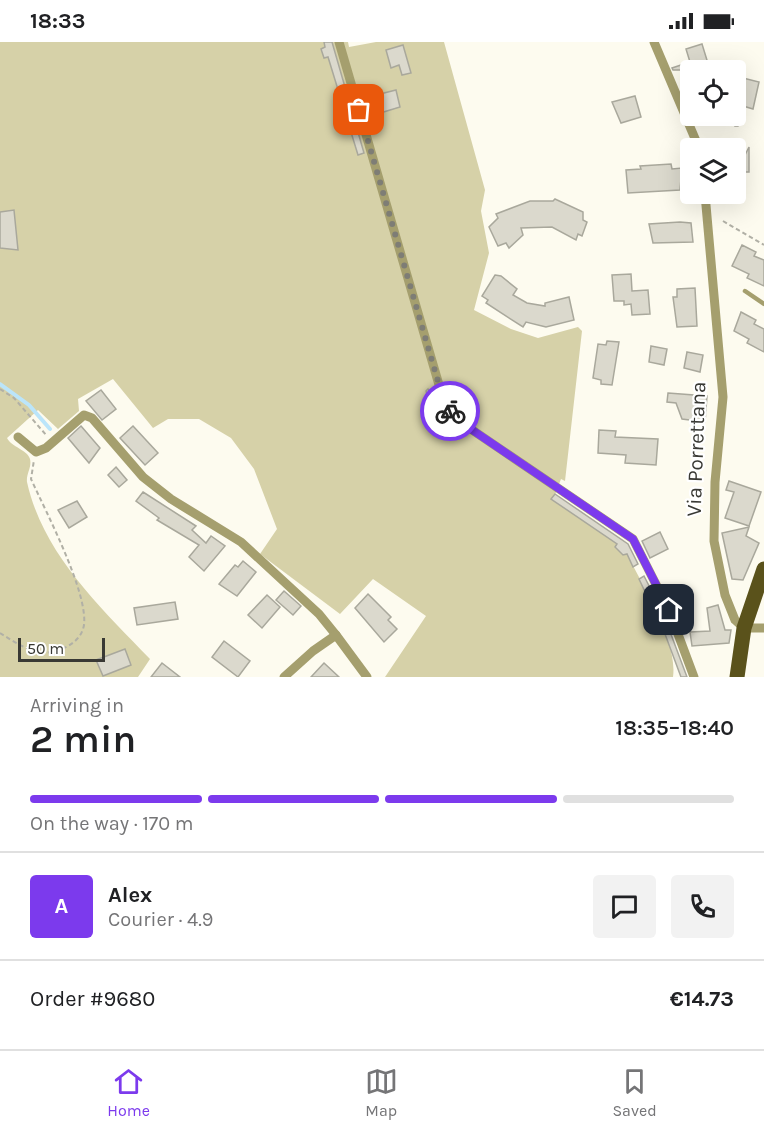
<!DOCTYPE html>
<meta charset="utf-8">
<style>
:root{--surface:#fff;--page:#f2f2f2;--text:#202124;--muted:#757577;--line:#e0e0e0;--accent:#7c3aed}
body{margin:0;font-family:Karla,sans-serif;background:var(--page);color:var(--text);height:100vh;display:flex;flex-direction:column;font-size:22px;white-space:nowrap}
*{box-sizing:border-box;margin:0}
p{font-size:20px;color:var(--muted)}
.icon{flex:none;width:33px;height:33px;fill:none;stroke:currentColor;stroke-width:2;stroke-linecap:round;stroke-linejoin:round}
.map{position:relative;height:635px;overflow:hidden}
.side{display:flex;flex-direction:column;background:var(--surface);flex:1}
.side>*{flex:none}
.buttons{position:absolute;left:680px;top:18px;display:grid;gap:12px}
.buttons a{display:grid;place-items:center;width:66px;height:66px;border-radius:6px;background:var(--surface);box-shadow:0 6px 24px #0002;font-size:30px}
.scale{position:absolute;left:18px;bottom:15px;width:87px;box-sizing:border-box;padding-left:6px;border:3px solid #393934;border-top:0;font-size:16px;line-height:21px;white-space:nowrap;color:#393934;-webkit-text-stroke:4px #fff;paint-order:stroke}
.pin{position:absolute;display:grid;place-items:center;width:51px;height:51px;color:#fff;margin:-26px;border-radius:12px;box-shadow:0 3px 9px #0006}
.courier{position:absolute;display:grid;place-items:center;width:60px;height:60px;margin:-30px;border:4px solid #7c3aed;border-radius:50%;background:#fff;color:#222;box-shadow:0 2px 8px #0007}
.headline em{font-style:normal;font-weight:600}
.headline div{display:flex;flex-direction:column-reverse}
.headline{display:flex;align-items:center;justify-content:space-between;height:102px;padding:0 30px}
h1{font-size:39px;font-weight:600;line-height:45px}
.bar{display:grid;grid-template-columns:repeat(4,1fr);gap:9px 6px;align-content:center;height:72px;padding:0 30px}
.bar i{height:8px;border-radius:4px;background:var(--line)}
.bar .current{background:var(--accent)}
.bar p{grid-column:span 4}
.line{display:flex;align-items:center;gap:15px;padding:0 30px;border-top:2px solid var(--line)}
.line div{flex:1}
.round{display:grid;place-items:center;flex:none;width:63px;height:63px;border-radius:6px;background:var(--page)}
.status{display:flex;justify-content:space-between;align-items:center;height:42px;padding:0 30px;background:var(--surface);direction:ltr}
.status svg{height:16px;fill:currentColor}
.tab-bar{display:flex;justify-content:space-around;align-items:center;height:84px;border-top:2px solid var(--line);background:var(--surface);font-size:16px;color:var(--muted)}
.tab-bar a{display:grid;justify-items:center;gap:3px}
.tab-bar .current{color:var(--accent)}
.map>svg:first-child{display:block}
</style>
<div class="status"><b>18:33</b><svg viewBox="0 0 49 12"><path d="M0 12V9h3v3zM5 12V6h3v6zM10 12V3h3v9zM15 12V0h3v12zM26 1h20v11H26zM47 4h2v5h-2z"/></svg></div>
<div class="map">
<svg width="764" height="635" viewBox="0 0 764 635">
<rect width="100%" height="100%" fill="#fdfbef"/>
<path fill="#d6d1a8" d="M0,0H348L349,5L376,0H444L485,148L481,169L489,211L474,268L511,287L538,296L578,285L582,289L565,439L561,437L553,458L617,502L616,505L623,513L627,512C643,545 678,599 673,635H385L426,574L373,537L340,572L260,512L277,487L254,427L231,396L199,377H168L153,386L113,337L78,357L79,369L58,387L38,368L7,396C11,405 28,408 30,417C32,425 26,432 27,440C43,512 100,565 150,617L138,635H0Z"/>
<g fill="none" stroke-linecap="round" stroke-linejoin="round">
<path stroke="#bbe5fa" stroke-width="4" d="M0,342L29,363L50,387"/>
</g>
<g fill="#dbd9cd" stroke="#a9a89c" stroke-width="1.5">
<path d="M324,0H332L364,111L358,113L328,15L324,16L321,7L325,5Z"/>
<path d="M702,2L710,28H673L672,26L690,20L686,7Z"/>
<path d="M403,3L411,31L402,33L399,23L391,26L386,8Z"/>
<path d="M735,34L759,40L753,67L743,64L738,84H735Z"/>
<path d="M396,48L400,65L377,72L372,54Z"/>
<path d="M635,54L641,75L621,81L612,60Z"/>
<path d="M749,105V130H735V114L743,117Z"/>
<path d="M671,122L672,127L682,126L680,148L628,151L626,128L641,127L640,124Z"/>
<path d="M555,157L583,170V178L587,180L582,194L578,192L576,198L552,185L521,186L523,193L509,206L506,201L498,204L489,185L498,176L496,172L530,159H553Z"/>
<path d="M14,168L18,208L0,206V170Z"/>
<path d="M680,180L691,181L693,200L653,201L649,182Z"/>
<path d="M742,203L756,210L754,214L764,218V244L747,236L749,232L732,224Z"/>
<path d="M631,232L632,249L648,248L650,272L632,273L631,262L624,263V259H614L612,233Z"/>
<path d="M495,233L501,234L517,247L513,253L527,261L545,264V261L569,255L574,278L546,285L526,280L523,285L486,261L488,258L482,254Z"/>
<path d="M695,246L697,284L677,285L673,255H677V247Z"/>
<path d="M741,270L756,278L754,282L764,287V310L747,301L749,297L734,289Z"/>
<path d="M607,299L619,300L612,343L601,342V338L593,336L598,302L606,303Z"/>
<path d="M651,304L667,307L664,323L649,320Z"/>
<path d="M687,310L703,313L700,330L684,326Z"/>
<path d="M428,347L456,393L438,381L436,383L426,349Z"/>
<path d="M101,348L116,367L102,378L86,359Z"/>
<path d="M668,351L707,354L705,380L682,377L676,361L667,360Z"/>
<path d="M81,384L100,406L89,421L68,396Z"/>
<path d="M133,384L158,411L145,423L120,396Z"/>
<path d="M599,388L616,389L615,395L658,397L656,423L625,421L626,413L598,411Z"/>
<path d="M116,425L127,438L119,445L108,433Z"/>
<path d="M729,439L761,450L749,484L725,476L734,450L726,448Z"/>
<path d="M143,450L196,484L192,488L206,501L211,494L225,504L204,529L189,515L199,503L157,478L159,476L136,459Z"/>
<path d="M555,452L628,502L638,522L633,525L627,512L623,513L615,505L617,502L551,457Z"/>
<path d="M77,459L87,475L69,486L58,468Z"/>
<path d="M749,485L746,494L759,501L743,538L732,537L722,491Z"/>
<path d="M660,490L668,507L650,516L642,499Z"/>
<path d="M243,519L256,530L237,554L219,542L235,523L238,525Z"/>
<path d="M644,534L663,571L687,635H681L665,592L639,537Z"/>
<path d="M284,549L301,564L293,573L276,558Z"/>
<path d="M368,552L391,575L388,578L397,587L384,600L355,566Z"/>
<path d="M267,553L280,565L262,586L248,573Z"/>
<path d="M175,560L178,577L137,583L134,566Z"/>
<path d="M718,563L725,588H731L729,601L692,604L690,590L710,589L707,566Z"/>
<path d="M224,599L250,619L238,635L212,615Z"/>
<path d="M125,607L131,623L103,634L96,618Z"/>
<path d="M162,621L180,635H151Z"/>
<path d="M324,621L339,635H311Z"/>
</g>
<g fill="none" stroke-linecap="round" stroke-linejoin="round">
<g stroke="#b1b0a6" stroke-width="2" stroke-dasharray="4.5 3" stroke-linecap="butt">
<path d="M723,179L764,203"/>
<path d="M0,347L14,356L47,394"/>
<path d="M435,366L448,383"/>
<path d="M0,591C19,603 41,618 64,606C73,602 82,595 84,583C88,550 46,470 31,437L34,418"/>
</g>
<path stroke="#a59f6e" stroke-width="4.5" d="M745,249L764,262"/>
<g stroke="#a59f6e" stroke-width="9">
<path d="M339,0L444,360L459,379L633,497L669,568L694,635"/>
<path d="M654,0L699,106"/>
<path d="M705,152L723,355L715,440L714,499L725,553L735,578L744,586H764"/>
<path d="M18,395L36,410L46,406L84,373L92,376L143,435L171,457L241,500L319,572L336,593"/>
<path d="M284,635L313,609L336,593L367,635"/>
</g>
<path stroke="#5a521b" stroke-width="15" d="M737,635L744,586L764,527"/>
</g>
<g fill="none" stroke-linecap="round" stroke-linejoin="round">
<path stroke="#7e7d75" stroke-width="6" stroke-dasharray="0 10.8" d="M359,68L444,360L450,369"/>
<path stroke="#7c3aed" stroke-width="8" d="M450,369L459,379L633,497L669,568"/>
</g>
<g text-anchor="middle" stroke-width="4.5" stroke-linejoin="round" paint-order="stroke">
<g font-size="21" fill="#393934" stroke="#fff">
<text transform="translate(696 407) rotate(-88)" y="7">Via Porrettana</text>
</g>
</g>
</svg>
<div class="buttons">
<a><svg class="icon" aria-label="locate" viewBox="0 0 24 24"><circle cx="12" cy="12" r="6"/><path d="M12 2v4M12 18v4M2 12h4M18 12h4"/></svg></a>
<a><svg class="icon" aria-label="layers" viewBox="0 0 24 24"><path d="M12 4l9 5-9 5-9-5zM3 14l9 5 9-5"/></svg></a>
</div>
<div class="scale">50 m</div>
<div class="pin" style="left:359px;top:68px;background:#ea580c"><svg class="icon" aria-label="bag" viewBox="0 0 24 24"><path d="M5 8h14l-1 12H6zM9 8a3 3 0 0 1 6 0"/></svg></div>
<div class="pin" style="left:669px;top:568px;background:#1f2937"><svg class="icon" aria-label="home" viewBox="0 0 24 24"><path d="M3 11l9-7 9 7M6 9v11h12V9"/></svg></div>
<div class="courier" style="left:450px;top:369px"><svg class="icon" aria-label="bike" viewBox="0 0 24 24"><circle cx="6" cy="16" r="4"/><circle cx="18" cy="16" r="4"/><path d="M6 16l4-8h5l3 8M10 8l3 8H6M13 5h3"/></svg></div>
</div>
<section class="side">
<div class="headline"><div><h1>2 min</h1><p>Arriving in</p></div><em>18:35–18:40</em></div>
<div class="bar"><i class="current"></i><i class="current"></i><i class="current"></i><i></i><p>On the way · 170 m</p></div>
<div class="line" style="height:108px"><b class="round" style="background:var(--accent);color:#fff">A</b><div><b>Alex</b><p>Courier · 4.9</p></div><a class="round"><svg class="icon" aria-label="chat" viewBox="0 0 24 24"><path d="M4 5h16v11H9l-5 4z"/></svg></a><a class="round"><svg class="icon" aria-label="phone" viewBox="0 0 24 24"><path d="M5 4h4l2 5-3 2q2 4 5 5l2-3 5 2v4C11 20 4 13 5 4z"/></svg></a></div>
<div class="line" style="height:78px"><div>Order #9680</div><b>€14.73</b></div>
</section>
<nav class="tab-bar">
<a class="current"><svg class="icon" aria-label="home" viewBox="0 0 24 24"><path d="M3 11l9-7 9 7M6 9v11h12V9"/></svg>Home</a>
<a><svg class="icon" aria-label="map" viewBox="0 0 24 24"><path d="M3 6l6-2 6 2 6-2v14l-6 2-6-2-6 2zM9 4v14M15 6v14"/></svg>Map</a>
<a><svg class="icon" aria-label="saved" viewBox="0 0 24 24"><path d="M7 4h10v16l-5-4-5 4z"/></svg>Saved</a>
</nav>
